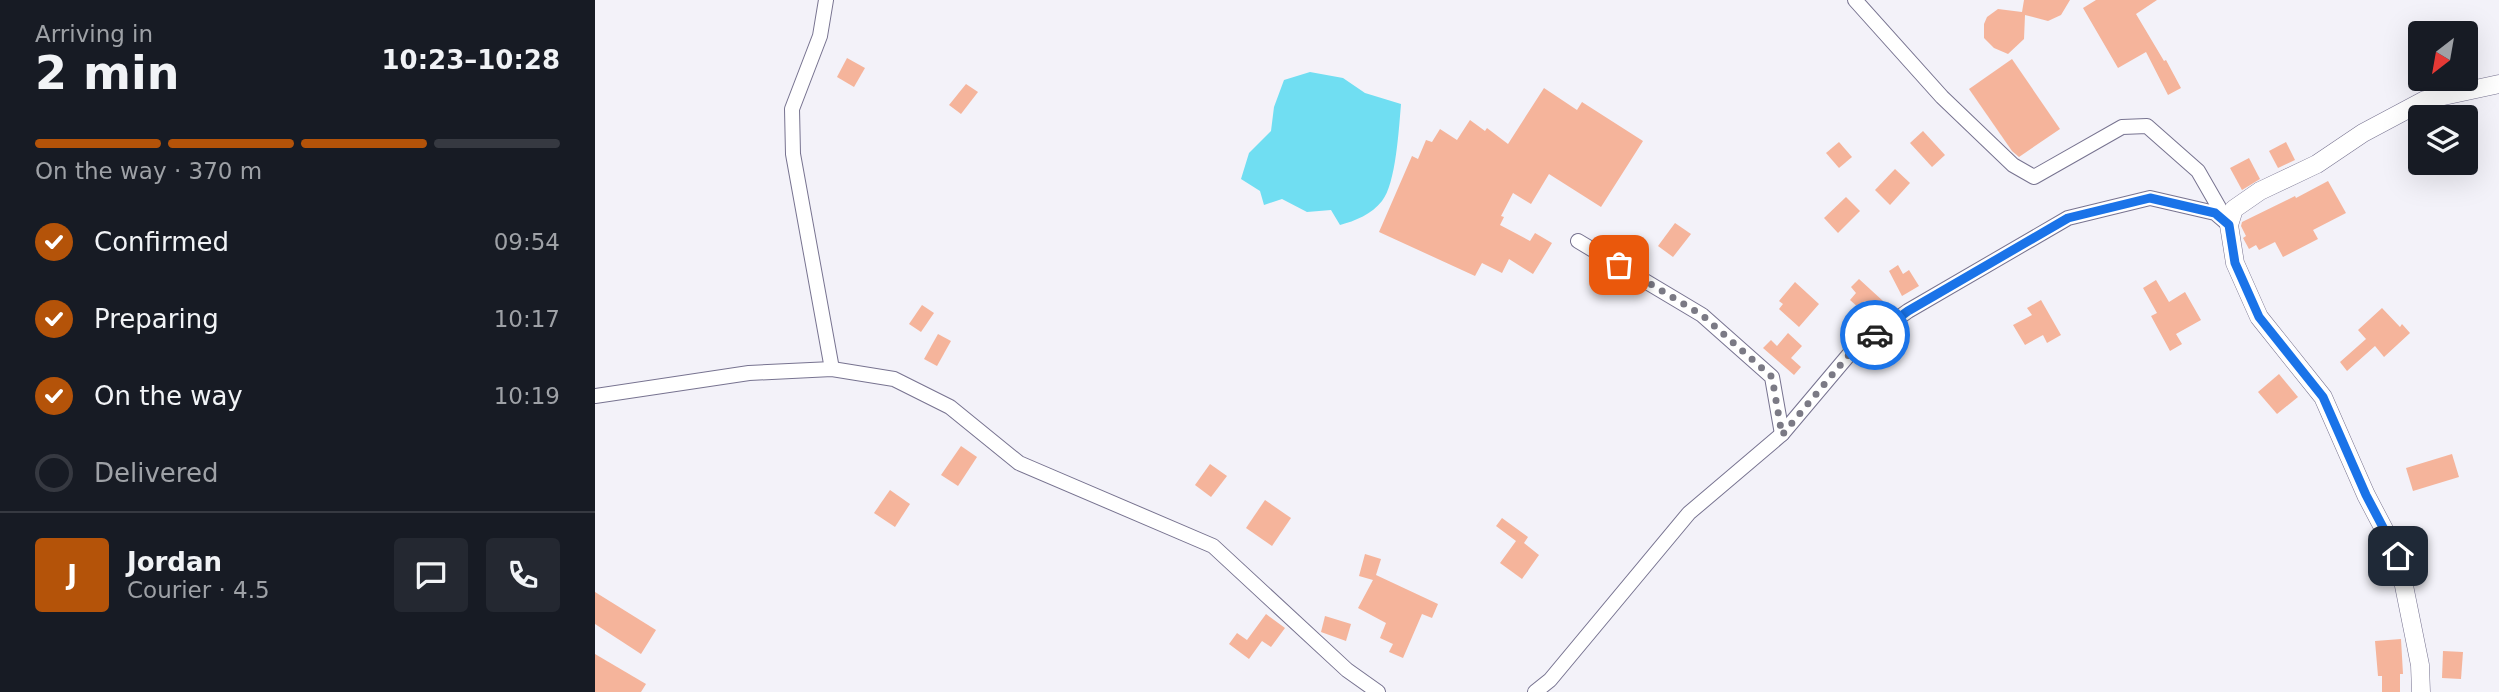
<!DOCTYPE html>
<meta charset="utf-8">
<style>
:root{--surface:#171b24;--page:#242831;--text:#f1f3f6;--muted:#9ea1a6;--line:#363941;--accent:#b45309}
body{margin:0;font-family:"DejaVu Sans",sans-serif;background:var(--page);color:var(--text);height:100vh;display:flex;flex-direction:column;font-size:26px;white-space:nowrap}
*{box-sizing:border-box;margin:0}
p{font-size:23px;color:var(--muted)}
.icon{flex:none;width:38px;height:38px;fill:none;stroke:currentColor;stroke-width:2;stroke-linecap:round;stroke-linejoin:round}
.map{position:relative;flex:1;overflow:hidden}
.sheet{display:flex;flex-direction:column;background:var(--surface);width:595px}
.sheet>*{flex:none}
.needle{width:46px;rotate:211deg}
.tools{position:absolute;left:1813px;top:21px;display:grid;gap:14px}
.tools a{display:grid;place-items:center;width:70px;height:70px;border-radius:7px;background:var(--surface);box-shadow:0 7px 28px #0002;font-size:35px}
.pin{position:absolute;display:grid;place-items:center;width:60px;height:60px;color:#fff;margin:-30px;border-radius:14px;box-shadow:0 4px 10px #0006}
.courier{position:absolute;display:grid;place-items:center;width:70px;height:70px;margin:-35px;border:5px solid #1a73e8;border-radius:50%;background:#fff;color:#222;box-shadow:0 2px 9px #0007}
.overview em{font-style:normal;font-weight:700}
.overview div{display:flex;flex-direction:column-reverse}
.overview{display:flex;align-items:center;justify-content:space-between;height:119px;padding:0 35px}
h1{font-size:46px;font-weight:700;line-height:52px}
.bar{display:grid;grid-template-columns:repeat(4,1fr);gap:10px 7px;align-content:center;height:84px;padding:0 35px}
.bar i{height:9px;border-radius:5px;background:var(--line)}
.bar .current{background:var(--accent)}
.bar p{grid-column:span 4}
.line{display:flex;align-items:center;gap:18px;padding:0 35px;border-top:2px solid var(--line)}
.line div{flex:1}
.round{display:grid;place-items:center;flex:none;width:74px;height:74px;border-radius:7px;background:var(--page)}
ol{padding:0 35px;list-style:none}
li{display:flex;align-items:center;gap:21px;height:77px}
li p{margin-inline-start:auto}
li .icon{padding:7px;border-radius:50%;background:var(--accent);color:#fff;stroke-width:4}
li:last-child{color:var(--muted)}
li i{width:38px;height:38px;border:4px solid var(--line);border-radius:50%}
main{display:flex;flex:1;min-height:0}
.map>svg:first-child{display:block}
</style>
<main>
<section class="sheet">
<div class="overview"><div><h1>2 min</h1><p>Arriving in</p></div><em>10:23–10:28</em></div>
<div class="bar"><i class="current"></i><i class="current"></i><i class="current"></i><i></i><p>On the way · 370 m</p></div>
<ol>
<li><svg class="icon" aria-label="check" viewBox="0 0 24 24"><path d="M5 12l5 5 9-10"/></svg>Confirmed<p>09:54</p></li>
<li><svg class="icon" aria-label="check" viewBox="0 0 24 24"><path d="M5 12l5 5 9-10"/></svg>Preparing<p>10:17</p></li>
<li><svg class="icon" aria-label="check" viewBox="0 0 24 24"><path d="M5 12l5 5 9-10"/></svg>On the way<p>10:19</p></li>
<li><i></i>Delivered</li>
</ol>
<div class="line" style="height:126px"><b class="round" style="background:var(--accent);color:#fff">J</b><div><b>Jordan</b><p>Courier · 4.5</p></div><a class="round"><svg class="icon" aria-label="chat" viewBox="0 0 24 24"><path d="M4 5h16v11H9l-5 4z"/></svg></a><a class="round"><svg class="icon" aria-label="phone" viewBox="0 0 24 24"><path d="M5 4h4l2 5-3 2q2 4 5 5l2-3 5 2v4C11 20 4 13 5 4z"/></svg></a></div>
</section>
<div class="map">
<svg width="1904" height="692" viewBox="0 0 1904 692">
<rect width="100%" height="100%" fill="#f3f2f9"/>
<path fill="#70def2" d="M715,72L748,78L770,93L806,104C804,127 801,184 787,201C777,214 760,221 745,225L736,210L712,212L687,199L669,205L665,191L646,179L654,153L676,131L679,107L689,80Z"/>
<g fill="#f5b49b">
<path d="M1429,0H1475L1466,15L1453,21L1430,15L1429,39L1413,54L1399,48L1389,38V24L1392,17L1403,9L1427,12Z"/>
<path d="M1501,0H1562L1541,14L1569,61L1571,60L1586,88L1573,95L1551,52L1523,68L1488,8Z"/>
<path d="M252,58L270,68L259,87L242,77Z"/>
<path d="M1417,59L1465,129L1424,157L1417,151L1374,89Z"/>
<path d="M371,84L383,92L366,114L354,105Z"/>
<path d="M949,88L982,110L987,102L1048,141L1006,207L954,174L936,204L918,193L906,216L909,217L905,225L935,241L940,233L957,243L938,274L914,259L907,273L887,263L880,276L784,232L817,156L823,159L831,140L837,142L845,129L862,140L875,120L890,131L892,128L913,144Z"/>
<path d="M1328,131L1350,155L1337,167L1315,143Z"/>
<path d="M1244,142L1257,157L1244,168L1231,153Z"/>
<path d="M1691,142L1700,160L1683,168L1674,151Z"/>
<path d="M1654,158L1665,179L1647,190L1635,168Z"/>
<path d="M1300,169L1315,183L1295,205L1280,190Z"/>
<path d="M1733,181L1751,213L1718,230L1723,239L1688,257L1680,242L1664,250L1661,245L1654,249L1648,238L1651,236L1646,226L1647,222L1700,196L1701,198Z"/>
<path d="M1251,197L1265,211L1243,233L1229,218Z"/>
<path d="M1080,223L1096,234L1078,257L1063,246Z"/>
<path d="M1303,265L1308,274L1314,270L1324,286L1307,296L1294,271Z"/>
<path d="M1264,279L1288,301L1280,310L1270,301L1264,308L1255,300L1261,293L1256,287Z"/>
<path d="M1561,280L1574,302L1590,292L1606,320L1581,334L1587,344L1575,351L1556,316L1562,313L1548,288Z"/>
<path d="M1200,282L1224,304L1204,327L1184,309L1188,304L1184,301Z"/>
<path d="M1446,300L1466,335L1452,343L1448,335L1430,345L1418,325L1437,315L1432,308Z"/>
<path d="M327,305L339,313L326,332L314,324Z"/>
<path d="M1787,308L1805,327L1807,324L1815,333L1789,357L1780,346L1752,371L1745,362L1771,339L1763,330Z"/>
<path d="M1193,333L1207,346L1196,358L1206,367L1199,375L1168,348L1176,340L1182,346Z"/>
<path d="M343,334L356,341L342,366L329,359Z"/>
<path d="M1684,374L1703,397L1682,414L1663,392Z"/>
<path d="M366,446L382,457L363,486L346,475Z"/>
<path d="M1857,454L1864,477L1818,491L1811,468Z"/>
<path d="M615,464L632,476L616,497L600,485Z"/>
<path d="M295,490L315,504L300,527L279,513Z"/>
<path d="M670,500L696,518L677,546L651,528Z"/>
<path d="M907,518L933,537L929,543L944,555L927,579L905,563L921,541L901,526Z"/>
<path d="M770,554L786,559L781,575L843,604L837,618L827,614L808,658L794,652L798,644L785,638L791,623L763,608L778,580L764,576Z"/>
<path d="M0,592L61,630L46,654L0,624Z"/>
<path d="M671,614L690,628L676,647L667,641L654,659L634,644L642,633L652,640Z"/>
<path d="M730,616L756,624L751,641L726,632Z"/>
<path d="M1806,639L1808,674H1805V692H1787V676H1783L1780,641Z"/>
<path d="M1848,651L1868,652L1866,679L1847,678Z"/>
<path d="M0,654L51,684L46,692H0Z"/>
</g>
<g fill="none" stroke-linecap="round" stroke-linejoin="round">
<defs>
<g id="minor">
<path d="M231,0L225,36L197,109L198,154L237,369"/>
<path d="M1260,0L1347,97L1418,165L1439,177L1527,127L1552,126L1603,171L1630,218"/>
<path d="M983,241L1107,315L1177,377L1187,434"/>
<path d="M0,396L154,373L237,369L299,379L355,407L424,463L618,546L752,670L783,692"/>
<path d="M940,692L955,680L1094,513L1187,434L1257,351L1313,311L1473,218L1555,198L1620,213L1634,225"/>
</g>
<path id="tertiary" d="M1826,692L1825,665L1803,556L1771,495L1728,397L1664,317L1640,263L1634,225L1639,209L1665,191L1722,164L1768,133L1830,100L1904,84"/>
</defs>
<use href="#minor" stroke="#777390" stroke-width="16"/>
<use href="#tertiary" stroke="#777390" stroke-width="19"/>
<use href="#minor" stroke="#fff" stroke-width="14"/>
<use href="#tertiary" stroke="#fff" stroke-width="18"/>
</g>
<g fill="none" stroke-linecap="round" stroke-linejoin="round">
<path stroke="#7b7a85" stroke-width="7" stroke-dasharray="0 12.6" d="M1024,265L1107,315L1177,377L1187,435L1257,351L1280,335"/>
<path stroke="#1a73e8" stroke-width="9" d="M1280,335L1313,311L1473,218L1555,198L1620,213L1634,225L1640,263L1664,317L1728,397L1771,495L1803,556"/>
</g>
</svg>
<div class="tools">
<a><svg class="needle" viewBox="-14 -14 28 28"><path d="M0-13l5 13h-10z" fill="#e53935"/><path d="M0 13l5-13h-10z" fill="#9ea1a6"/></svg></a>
<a><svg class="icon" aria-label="layers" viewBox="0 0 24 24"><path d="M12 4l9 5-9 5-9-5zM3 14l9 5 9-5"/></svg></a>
</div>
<div class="pin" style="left:1024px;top:265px;background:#ea580c"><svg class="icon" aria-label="bag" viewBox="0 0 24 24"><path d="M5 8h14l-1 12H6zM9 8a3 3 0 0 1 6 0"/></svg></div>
<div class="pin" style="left:1803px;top:556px;background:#1f2937"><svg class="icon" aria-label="home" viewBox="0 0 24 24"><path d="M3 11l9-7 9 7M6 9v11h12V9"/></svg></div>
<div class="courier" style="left:1280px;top:335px"><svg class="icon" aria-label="car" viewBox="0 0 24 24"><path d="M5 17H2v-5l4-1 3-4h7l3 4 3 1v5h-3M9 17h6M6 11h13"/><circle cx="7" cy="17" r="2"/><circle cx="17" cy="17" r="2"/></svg></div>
</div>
</main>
